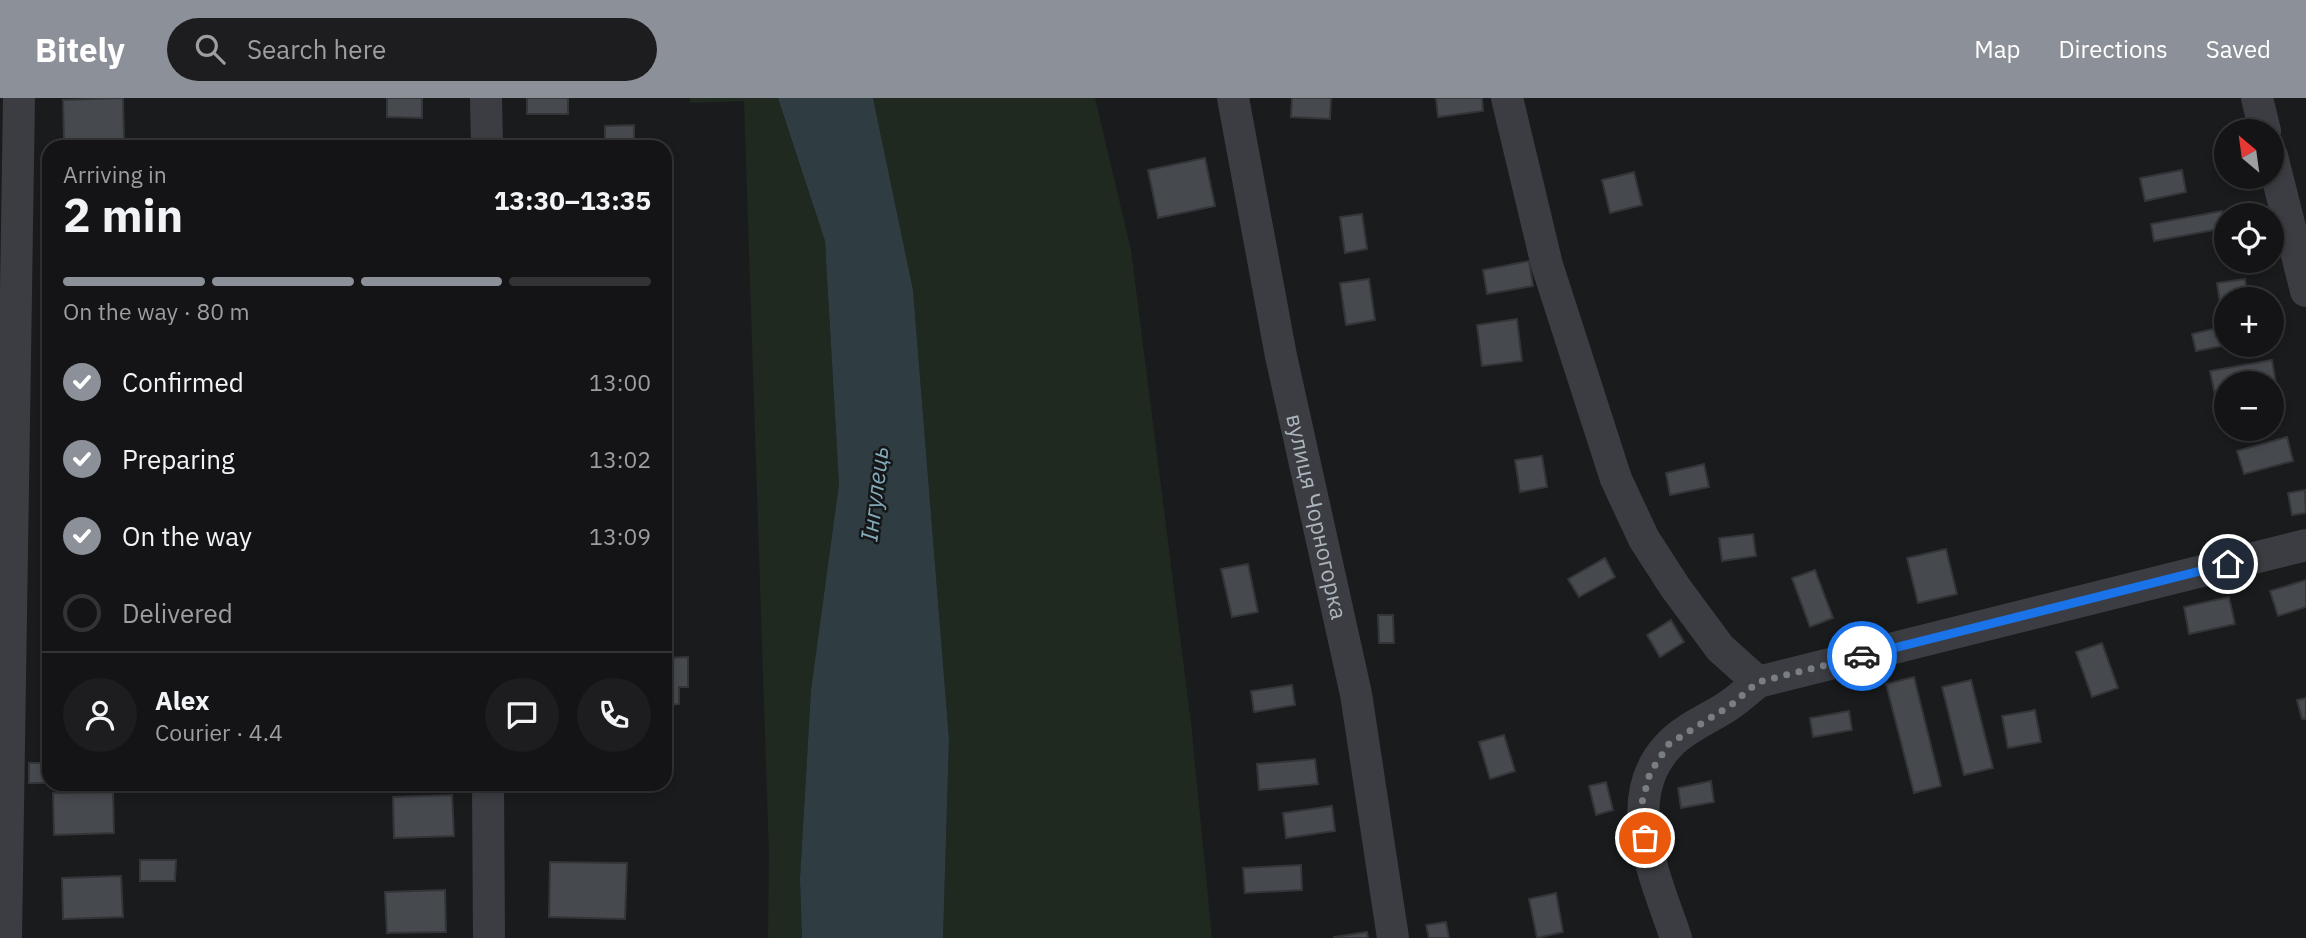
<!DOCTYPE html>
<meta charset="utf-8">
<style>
:root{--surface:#141416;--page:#1d1d1f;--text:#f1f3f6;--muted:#9d9ea1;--line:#333335;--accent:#8c9099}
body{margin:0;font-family:"IBM Plex Sans",sans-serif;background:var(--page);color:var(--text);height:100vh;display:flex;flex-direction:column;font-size:26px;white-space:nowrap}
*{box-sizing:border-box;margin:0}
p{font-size:23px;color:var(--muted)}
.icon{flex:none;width:38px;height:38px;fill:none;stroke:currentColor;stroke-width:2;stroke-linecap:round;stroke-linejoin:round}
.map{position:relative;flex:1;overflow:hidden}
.drawer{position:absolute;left:42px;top:42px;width:630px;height:651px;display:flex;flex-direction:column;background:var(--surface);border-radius:21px;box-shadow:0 4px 10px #0003,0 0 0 2px var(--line)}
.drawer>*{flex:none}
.needle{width:46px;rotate:331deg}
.tools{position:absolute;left:2214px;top:21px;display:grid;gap:14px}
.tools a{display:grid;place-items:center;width:70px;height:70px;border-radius:50%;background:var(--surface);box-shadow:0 4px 10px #0003,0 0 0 2px var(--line);font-size:35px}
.pin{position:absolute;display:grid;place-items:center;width:60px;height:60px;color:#fff;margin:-30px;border:4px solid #fff;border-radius:50%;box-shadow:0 2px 7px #0007}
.courier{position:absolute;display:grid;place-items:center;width:70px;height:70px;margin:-35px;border:5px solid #1a73e8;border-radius:50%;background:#fff;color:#222;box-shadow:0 2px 9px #0007}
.headline em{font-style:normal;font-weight:700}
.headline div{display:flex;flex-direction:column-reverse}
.headline{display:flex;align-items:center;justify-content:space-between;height:119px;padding:0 21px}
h1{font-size:46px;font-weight:700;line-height:52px}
.bar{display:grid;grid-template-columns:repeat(4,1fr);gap:10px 7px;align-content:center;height:84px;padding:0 21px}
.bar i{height:9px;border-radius:5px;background:var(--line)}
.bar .active{background:var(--accent)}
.bar p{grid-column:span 4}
.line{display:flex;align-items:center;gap:18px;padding:0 21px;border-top:2px solid var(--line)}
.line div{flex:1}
.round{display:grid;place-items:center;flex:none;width:74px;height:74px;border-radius:37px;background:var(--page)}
ol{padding:0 21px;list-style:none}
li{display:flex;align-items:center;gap:21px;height:77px}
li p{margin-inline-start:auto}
li .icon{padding:7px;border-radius:50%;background:var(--accent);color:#fff;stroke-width:4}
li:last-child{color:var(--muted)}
li i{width:38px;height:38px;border:4px solid var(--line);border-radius:50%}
header{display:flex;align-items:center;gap:42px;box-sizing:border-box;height:98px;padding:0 35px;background:var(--accent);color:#fff}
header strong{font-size:33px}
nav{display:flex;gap:38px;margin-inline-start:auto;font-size:24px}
.search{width:490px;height:63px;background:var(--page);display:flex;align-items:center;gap:18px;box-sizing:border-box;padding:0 24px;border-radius:38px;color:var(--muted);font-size:26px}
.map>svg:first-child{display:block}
</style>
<header>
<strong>Bitely</strong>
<div class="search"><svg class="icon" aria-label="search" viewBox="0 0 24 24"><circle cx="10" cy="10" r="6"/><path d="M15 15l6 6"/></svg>Search here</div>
<nav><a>Map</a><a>Directions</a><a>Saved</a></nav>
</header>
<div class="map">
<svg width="2306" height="840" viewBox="0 0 2306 840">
<rect width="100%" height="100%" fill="#1a1b1d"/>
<g fill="#202920">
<path d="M690,0H778L825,143L839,386L811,592L800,781L802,840H768L769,757L744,3L690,5Z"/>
<path d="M873,0H1095L1131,152L1191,625L1212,840H943L949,641L913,192Z"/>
</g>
<path fill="#2f3d42" d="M778,0H873L913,192L949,641L943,840H802L800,781L811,592L839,386L825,143Z"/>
<g fill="#46494d" stroke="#343539" stroke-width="2">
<path d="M123,0L124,41L64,43L63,2Z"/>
<path d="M387,0H422V20L387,19Z"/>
<rect x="527" y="0" width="41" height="16"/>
<path d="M1292,0H1331L1330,21L1291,19Z"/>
<path d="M1436,0H1482L1483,13L1438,19Z"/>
<path d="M634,27V49H605V28Z"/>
<path d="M1205,60L1215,108L1158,120L1148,72Z"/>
<path d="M2182,72L2186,94L2145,103L2140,80Z"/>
<path d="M1634,74L1642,107L1610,115L1602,82Z"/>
<path d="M2222,113L2225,130L2154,143L2151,126Z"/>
<path d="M1362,116L1367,151L1345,155L1340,119Z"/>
<path d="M1529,163L1533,188L1487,196L1483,172Z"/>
<path d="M1369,181L1375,222L1346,227L1340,185Z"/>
<path d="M2245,181L2248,200L2220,205L2217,185Z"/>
<path d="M1517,221L1522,263L1482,268L1477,227Z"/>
<path d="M2226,228L2227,247L2196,253L2192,236Z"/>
<path d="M2272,262L2276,286L2226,285V295L2215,297L2210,273Z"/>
<path d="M2287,339L2293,363L2244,376L2237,353Z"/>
<path d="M1542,358L1547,389L1520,394L1515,362Z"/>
<path d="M1704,366L1709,389L1670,397L1666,375Z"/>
<path d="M2305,392L2306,415L2292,417L2288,395Z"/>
<path d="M1753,436L1756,458L1722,463L1719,440Z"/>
<path d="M1946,451L1957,496L1918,505L1907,460Z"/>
<path d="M1605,460L1615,479L1579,499L1568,481Z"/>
<path d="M1248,466L1258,514L1232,519L1221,471Z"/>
<path d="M1815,472L1833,520L1810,529L1792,480Z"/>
<path d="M2306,482V509L2278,518L2270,493Z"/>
<path d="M2229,499L2235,526L2189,536L2184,509Z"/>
<path d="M1378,517H1393L1394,545H1379Z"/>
<path d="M1671,522L1684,544L1660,559L1647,537Z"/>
<path d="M2102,545L2118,590L2092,599L2076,554Z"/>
<path d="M688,559V589H679V606L672,607V661H665V560Z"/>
<path d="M1914,579L1941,688L1914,695L1886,586Z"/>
<path d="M1971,582L1993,670L1964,677L1942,589Z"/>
<path d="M1292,587L1295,607L1254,614L1251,593Z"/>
<path d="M2306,600V621H2302L2297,602Z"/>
<path d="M2035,612L2041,644L2008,650L2002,618Z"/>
<path d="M1849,613L1852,632L1813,639L1810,620Z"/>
<path d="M1504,637L1515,673L1490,681L1479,644Z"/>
<path d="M1315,661L1318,686L1259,692L1257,666Z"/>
<rect x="29" y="665" width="20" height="20"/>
<path d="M1711,683L1714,704L1681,710L1678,690Z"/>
<path d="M1606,684L1613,712L1596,717L1589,688Z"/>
<path d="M113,694L114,735L54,737L53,695Z"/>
<path d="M452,697L454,738L394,740L393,699Z"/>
<path d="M1332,708L1335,733L1286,740L1283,715Z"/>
<path d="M140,762H176L175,783H140Z"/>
<path d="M550,764L627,765L625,821L549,819Z"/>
<path d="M1301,767L1302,792L1245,795L1243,770Z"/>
<path d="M121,778L123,819L63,821L62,780Z"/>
<path d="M445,792L446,834L387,835L385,794Z"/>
<path d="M1556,795L1563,834L1537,840L1529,801Z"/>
<path d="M1446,824L1449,840H1429L1426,827Z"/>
<path d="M1367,834L1368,840H1334V839Z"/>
</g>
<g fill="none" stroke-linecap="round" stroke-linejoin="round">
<g stroke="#3b3d42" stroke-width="32">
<path d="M486,0L487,49"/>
<path id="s1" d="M1233,0L1281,258L1356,596L1393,840"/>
<path d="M1507,0L1547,167L1616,381L1644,441L1675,489L1720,550L1758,584"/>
<path d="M2257,0L2265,33"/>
<path d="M2272,58L2306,193"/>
<path d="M488,686L489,840"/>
<path d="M6,840L19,0"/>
<path d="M1676,840C1656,780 1617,700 1670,646C1685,630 1710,620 1728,608C1739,601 1748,592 1758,584L2306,447"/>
</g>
</g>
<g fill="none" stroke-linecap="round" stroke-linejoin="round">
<path stroke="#797e85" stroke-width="7" stroke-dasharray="0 12.6" d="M1645,740L1641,708L1650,675L1669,646L1731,607L1758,584L1862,558"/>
<path stroke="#1a73e8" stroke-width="9" d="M1862,558L2228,466"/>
</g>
<g text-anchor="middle" stroke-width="5" stroke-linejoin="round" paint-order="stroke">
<g font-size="23" fill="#acb4bd" stroke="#151618">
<text dy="8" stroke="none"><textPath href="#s1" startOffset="427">вулиця Чорногорка</textPath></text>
</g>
<g font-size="24" font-style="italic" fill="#82a9b9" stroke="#151618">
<text transform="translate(875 396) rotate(-83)" y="8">Інгулець</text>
</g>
</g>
</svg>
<div class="tools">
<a><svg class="needle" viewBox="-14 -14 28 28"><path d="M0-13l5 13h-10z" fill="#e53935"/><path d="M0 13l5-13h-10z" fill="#9d9ea1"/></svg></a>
<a><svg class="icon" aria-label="locate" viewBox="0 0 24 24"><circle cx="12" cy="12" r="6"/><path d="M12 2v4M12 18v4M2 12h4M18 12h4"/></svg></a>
<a>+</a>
<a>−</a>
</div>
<div class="pin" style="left:1645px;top:740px;background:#ea580c"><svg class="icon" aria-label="bag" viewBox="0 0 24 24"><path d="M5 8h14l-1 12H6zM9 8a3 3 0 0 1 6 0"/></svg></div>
<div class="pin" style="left:2228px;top:466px;background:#1f2937"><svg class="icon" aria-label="home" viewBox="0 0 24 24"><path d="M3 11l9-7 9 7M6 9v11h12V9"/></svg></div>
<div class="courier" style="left:1862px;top:558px"><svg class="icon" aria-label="car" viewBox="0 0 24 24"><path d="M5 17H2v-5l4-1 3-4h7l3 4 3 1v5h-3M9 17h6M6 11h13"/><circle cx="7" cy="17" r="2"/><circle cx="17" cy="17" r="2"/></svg></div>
<section class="drawer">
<div class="headline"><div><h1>2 min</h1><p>Arriving in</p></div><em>13:30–13:35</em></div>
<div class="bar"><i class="active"></i><i class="active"></i><i class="active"></i><i></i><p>On the way · 80 m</p></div>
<ol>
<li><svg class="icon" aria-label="check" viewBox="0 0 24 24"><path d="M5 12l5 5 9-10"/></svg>Confirmed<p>13:00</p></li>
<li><svg class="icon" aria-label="check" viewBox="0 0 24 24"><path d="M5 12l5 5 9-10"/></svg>Preparing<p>13:02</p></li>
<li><svg class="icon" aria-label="check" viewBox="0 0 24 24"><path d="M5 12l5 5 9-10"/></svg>On the way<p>13:09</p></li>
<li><i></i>Delivered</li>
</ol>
<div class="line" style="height:126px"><a class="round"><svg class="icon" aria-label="person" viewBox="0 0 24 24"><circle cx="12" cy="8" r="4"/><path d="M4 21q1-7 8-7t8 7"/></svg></a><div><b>Alex</b><p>Courier · 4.4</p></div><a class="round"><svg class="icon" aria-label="chat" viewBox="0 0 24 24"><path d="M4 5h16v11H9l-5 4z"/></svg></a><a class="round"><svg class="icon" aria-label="phone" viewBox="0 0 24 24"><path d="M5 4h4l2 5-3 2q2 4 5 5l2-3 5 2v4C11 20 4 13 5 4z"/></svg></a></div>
</section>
</div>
